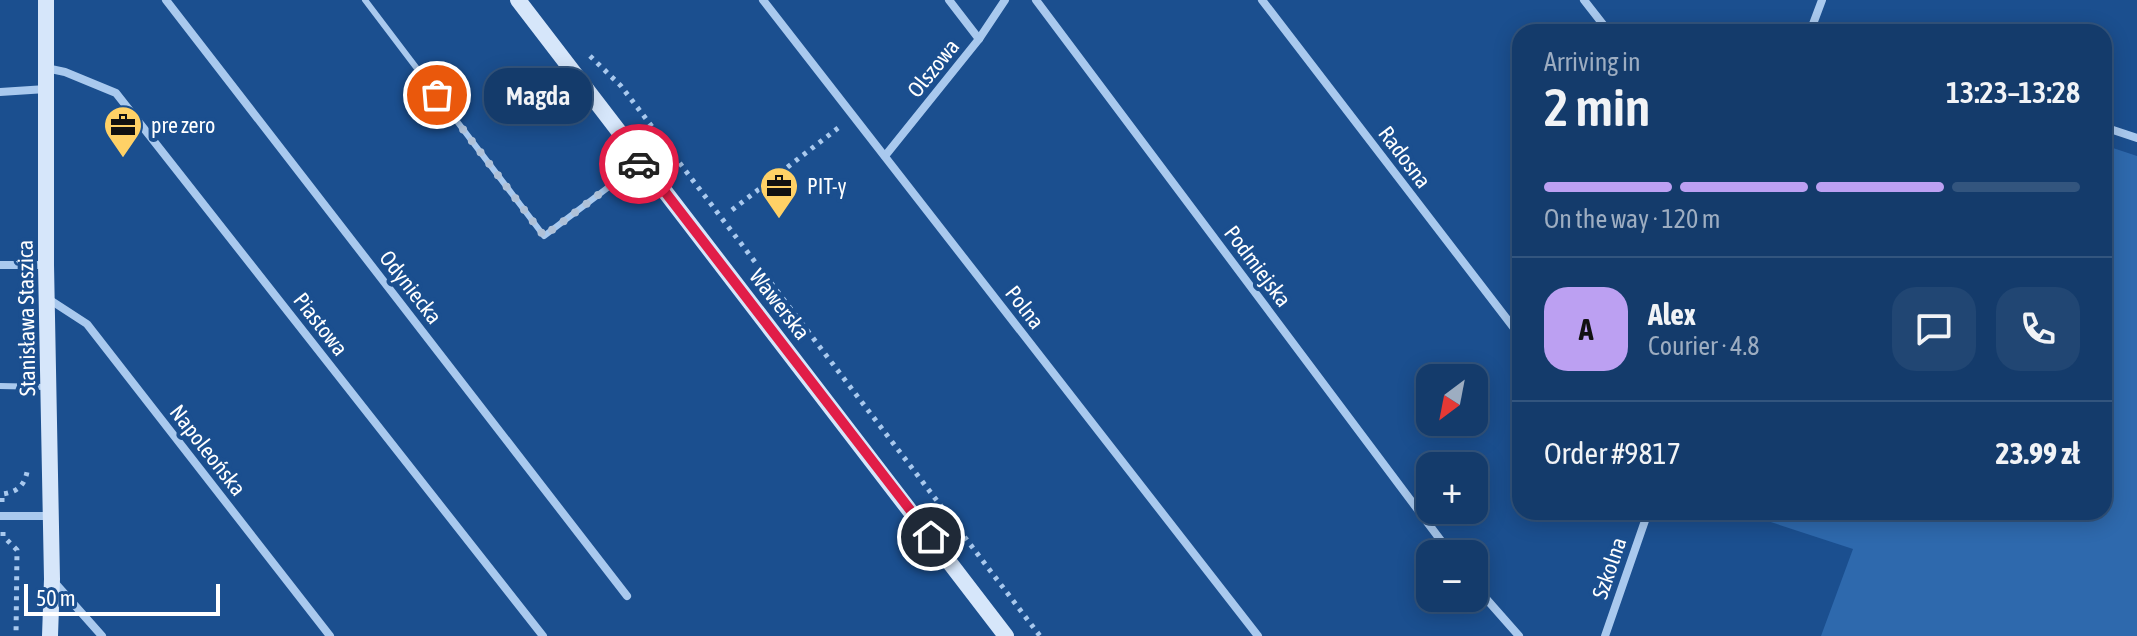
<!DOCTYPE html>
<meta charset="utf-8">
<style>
:root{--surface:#143b6b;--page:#214673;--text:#f1f3f6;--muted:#9dadc1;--line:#33557e;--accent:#bca0f2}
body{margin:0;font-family:"Asap Condensed",sans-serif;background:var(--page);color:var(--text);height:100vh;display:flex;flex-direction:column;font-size:30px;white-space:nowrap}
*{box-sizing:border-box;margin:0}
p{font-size:26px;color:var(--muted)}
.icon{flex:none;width:44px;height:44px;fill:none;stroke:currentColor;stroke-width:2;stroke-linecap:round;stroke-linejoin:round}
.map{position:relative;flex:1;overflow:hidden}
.sheet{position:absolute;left:1512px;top:24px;width:600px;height:496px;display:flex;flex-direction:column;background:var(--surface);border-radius:24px;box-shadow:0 4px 20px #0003,0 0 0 2px var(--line)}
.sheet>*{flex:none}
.needle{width:52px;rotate:212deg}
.controls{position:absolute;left:1416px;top:364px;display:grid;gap:16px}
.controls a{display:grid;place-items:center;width:72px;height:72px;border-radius:16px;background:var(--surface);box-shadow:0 4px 20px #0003,0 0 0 2px var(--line);font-size:40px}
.scale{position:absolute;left:24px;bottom:20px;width:196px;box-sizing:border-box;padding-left:8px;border:4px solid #fff;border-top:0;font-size:22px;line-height:28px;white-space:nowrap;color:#fff;-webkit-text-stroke:6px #1b4f8f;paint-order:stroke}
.pin{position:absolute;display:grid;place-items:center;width:68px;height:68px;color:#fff;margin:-34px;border:4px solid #fff;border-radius:50%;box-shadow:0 2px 8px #0007}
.courier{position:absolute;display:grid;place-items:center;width:80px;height:80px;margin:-40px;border:6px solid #e11d48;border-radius:50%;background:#fff;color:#222;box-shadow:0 2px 10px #0007}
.bubble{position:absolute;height:56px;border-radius:24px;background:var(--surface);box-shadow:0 4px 20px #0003,0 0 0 2px var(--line);font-size:26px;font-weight:600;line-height:56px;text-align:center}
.headline em{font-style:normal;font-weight:600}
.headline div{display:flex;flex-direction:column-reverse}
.headline{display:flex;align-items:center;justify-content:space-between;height:136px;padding:0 32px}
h1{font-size:52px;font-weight:600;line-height:60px}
.bar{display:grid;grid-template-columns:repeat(4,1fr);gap:12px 8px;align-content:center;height:96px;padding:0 32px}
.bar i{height:10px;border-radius:6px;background:var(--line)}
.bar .on{background:var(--accent)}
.bar p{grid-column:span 4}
.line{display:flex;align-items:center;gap:20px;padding:0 32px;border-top:2px solid var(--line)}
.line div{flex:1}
.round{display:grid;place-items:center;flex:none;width:84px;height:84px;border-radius:24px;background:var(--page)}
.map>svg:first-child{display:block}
</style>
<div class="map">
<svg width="2137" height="636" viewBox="0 0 2137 636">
<rect width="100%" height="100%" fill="#1b4f8f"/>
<path fill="#2e69ad" d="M2104,145L2137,156V636H1821L1853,549L1740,512H2104Z"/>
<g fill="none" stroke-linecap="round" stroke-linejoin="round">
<g stroke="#a9c9ee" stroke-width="5" stroke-dasharray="4 6" stroke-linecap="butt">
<path d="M590,56L621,86L1040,636"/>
<path d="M732,210L842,125"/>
<path d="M2,502V494C16,492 24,487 27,472"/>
<path d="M3,532V536L17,550L16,636"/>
</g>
<g stroke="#a9c9ee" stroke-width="6">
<path d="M365,0L544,236L639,164"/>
<path d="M0,386L46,387"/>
</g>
<g stroke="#a9c9ee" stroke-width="8">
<path d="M166,0L627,596"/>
<path d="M763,0L1258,636"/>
<path d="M949,0L979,39"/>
<path d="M1036,0L1451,554"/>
<path d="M1262,0L1520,336"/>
<path d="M1584,0L1609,32"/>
<path d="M1812,26L1830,32"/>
<path d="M1810,32L1822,0"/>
<path d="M46,68L65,72L116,93L543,636"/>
<path d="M0,92L46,89"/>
<path d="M2104,127L2137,138"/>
<path d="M885,156L979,39L1005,0"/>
<path d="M0,265H46"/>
<path d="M47,298L87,324L330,636"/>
<path d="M0,516H50"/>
<path d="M55,583L102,636"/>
<path d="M1474,585L1519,636"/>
<path d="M1605,636L1648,512"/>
</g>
<g stroke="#d6e6fa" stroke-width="16">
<path d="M46,0V265L52,579L50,636"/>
<path d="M518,0L1006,636"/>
</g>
</g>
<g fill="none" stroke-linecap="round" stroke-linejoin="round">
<path stroke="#afc1d8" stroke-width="8" stroke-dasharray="0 14.4" d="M437,95L544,236L639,164"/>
<path stroke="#e11d48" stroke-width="10" d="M639,164L642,162L931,537"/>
</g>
<defs>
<symbol id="office-pin" viewBox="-11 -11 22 30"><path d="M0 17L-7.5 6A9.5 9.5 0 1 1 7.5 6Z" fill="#ffd166" stroke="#1b4f8f"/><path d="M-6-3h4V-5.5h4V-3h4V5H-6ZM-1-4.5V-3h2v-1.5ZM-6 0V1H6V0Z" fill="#111"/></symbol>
</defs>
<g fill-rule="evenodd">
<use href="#office-pin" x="101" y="103" width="44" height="60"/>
<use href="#office-pin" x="757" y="164" width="44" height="60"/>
</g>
<g text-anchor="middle" stroke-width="8" stroke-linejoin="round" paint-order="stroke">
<g font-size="22" fill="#fff" stroke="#1b4f8f">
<text transform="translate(933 68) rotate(-51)" y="8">Olszowa</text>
<text transform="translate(1405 157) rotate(53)" y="8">Radosna</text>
<text transform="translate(1258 266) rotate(53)" y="8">Podmiejska</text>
<text transform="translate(411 287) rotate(52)" y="8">Odyniecka</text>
<text transform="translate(780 304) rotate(52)" y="8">Wawerska</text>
<text transform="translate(1025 307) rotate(52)" y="8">Polna</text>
<text transform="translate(26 318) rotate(-91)" y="8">Stanisława Staszica</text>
<text transform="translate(321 324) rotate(52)" y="8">Piastowa</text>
<text transform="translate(208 450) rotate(52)" y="8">Napoleońska</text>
<text transform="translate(1609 568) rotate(-71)" y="8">Szkolna</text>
</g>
<g font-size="22" fill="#fff" stroke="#1b4f8f" text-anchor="start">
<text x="151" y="133">pre zero</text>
<text x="807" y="194">PIT-y</text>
</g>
</g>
</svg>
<div class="controls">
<a><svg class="needle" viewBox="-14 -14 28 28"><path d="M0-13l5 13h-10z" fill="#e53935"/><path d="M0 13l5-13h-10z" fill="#9dadc1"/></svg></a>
<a>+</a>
<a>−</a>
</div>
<div class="scale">50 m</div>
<div class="pin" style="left:437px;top:95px;background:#ea580c"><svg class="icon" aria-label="bag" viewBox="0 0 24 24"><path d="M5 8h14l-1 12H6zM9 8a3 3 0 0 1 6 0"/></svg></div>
<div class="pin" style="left:931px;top:537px;background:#1f2937"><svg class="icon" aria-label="home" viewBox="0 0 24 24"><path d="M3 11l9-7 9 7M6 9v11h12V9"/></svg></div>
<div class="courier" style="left:639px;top:164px"><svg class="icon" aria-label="car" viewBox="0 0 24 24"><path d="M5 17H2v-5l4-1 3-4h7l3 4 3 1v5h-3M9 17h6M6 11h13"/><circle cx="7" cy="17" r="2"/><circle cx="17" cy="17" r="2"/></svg></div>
<div class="bubble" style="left:484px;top:68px;width:108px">Magda</div>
<section class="sheet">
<div class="headline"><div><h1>2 min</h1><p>Arriving in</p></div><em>13:23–13:28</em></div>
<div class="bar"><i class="on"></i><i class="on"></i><i class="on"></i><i></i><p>On the way · 120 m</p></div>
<div class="line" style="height:144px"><b class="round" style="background:var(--accent);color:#111">A</b><div><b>Alex</b><p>Courier · 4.8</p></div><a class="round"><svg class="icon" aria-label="chat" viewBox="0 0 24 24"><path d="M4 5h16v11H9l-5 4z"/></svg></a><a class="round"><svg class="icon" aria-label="phone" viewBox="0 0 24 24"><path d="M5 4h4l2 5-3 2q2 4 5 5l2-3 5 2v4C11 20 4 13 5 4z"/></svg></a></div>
<div class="line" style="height:104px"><div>Order #9817</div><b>23.99 zł</b></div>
</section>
</div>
